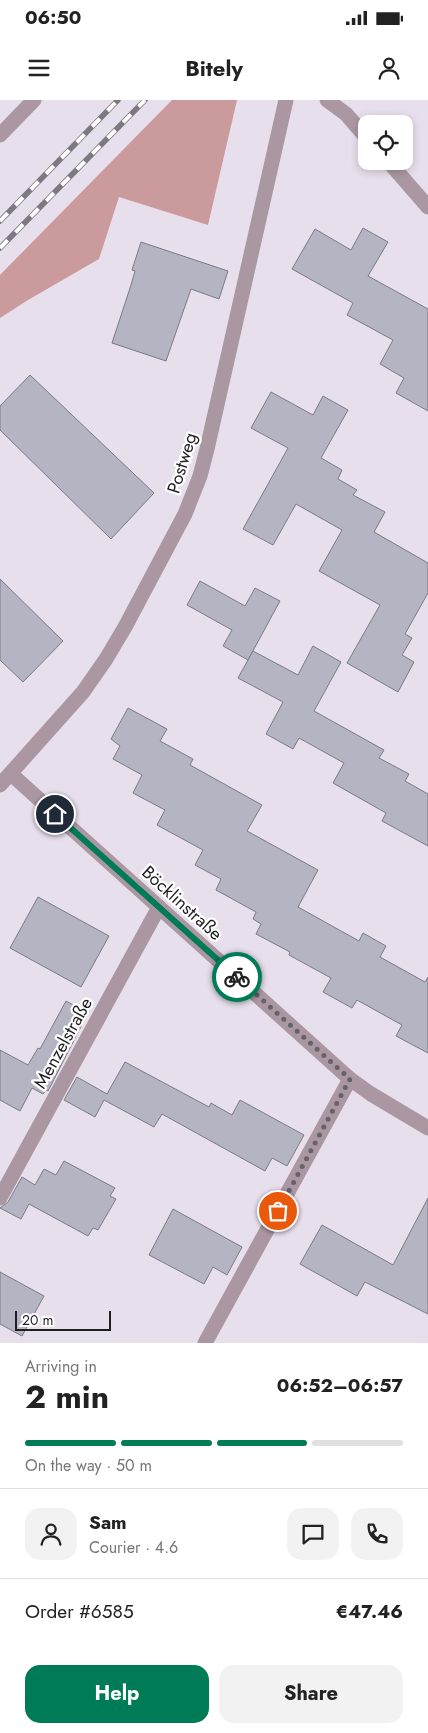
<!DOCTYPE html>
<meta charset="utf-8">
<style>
:root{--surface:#fff;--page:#f2f2f2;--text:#222;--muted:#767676;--line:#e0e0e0;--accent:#007b58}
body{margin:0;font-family:Jost,sans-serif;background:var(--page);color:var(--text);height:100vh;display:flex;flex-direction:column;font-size:19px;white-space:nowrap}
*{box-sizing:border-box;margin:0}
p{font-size:16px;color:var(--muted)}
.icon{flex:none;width:28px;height:28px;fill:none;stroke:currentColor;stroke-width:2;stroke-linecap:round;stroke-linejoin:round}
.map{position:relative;height:1243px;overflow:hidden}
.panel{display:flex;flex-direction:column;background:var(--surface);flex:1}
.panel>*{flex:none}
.buttons{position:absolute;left:358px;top:15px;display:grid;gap:10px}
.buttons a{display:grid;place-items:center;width:55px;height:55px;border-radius:10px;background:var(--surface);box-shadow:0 2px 8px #0003;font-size:25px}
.scale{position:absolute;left:15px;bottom:12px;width:96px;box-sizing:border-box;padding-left:5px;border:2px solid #211e23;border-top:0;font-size:14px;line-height:18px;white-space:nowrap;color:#211e23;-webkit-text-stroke:4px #fff;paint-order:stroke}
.pin{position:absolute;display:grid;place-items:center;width:42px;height:42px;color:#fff;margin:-21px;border:2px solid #fff;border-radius:50%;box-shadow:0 1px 5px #0007}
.courier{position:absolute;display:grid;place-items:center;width:50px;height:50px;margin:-25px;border:4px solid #007b58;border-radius:50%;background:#fff;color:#222;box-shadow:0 1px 6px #0007}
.head em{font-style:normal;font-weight:700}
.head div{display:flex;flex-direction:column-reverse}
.head{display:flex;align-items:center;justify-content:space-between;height:85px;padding:0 25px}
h1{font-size:32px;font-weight:700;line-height:38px}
.bar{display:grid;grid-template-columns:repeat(4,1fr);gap:8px 5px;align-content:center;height:60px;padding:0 25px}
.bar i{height:6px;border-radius:4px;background:var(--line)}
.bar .current{background:var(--accent)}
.bar p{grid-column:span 4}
.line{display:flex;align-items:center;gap:12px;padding:0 25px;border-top:1px solid var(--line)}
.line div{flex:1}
.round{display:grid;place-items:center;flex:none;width:52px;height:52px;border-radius:15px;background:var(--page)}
.cta{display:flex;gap:10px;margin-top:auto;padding:10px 25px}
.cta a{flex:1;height:58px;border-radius:15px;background:var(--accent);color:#fff;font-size:20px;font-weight:700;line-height:58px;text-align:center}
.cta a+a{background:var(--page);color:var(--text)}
.status{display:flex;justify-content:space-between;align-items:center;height:35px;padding:0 25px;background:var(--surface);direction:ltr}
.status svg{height:14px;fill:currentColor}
header{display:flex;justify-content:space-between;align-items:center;height:65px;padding:0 25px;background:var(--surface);font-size:22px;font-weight:700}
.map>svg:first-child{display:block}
</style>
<div class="status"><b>06:50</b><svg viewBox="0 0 49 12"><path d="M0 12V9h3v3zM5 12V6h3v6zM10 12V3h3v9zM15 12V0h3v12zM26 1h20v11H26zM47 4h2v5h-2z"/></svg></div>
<header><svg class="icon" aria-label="menu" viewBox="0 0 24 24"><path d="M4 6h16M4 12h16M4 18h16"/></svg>Bitely<svg class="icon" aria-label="person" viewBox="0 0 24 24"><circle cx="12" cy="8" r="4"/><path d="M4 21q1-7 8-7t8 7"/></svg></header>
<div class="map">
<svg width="428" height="1243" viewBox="0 0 428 1243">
<rect width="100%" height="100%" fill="#e7dfec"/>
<path fill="#cb9a9d" d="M172,0H237L208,125L119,97L99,159L28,200L0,218V175Z"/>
<g fill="#b4b4c2" stroke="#7b7b88">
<path d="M363,128L388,142L368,176L428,209V311L396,293L404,278L380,264L393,240L347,215L353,203L292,169L315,129L351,150Z"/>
<path d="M141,142L228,171L219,199L191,189L166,261L112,243L131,185L135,171L132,170Z"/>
<path d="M30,275L154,393L111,439L0,330V306Z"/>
<path d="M271,292L313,315L323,296L348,310L321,358L342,370L338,379L357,390L353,395L385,412L374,432L428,463V493L405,534L412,538L402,555L414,562L398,592L347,563L380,505L319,471L342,430L296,404L273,445L243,429L288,348L251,328Z"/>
<path d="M0,479L63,541L23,582L0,560Z"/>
<path d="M200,481L245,506L255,488L280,501L248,560L223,546L232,530L187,505Z"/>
<path d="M313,546L341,562L314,611L384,650L379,658L409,674L405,681L428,694V746L382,721L386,713L333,683L344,663L299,638L293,649L266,634L283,602L238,578L253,551L298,575Z"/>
<path d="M128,608L167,629L160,641L193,659L190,665L262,705L247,731L318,770L298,807L359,841L363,833L386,846L380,857L425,882L428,877V953L396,936L402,925L357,900L352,908L323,892L331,878L289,855L290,852L256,834L261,824L253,819L256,812L216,790L221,779L195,765L203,750L157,725L165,710L133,693L142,675L113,659L120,646L111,639Z"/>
<path d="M38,797L109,836L81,887L10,848Z"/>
<path d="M66,901L88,913L48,991L46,990L43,994L32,988L20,1011L0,1000V950L28,965L38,948L40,949Z"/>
<path d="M125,962L209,1007L211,1003L232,1015L240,1000L304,1035L287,1066L272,1058L265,1071L162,1014L154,1027L104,1000L95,1017L64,1000L77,977L107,994Z"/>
<path d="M64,1061L115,1088L110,1096L116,1099L98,1130L93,1128L88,1136L29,1104L21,1119L0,1108L8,1102L22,1077L35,1085L44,1069L56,1075Z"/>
<path d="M428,1098V1214L365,1182L357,1196L300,1164L322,1125L393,1165Z"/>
<path d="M173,1109L242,1147L227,1175L213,1167L204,1184L149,1155Z"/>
<path d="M0,1172L44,1196L22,1236L0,1224Z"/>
</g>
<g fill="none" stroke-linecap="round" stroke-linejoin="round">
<g stroke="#ab97a2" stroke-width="15">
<path d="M327,0L346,14L366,37"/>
<path d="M0,35L34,0"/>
<path d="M388,61L428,107"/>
<path d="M11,674L350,979L371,994L428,1028"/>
<path d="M0,685L83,592L106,559L125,527L185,414L200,376L207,349L286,0"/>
<path d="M0,1098L159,807"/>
<path d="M205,1243L350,979"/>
</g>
<defs>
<g id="rail">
<path d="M0,121L118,0"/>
<path d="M0,148L145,0"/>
</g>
</defs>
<use href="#rail" stroke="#7e7881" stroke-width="5.5"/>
<use href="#rail" stroke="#fff" stroke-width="4" stroke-dasharray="11" stroke-linecap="butt"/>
</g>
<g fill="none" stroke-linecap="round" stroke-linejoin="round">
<path stroke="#666269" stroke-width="5" stroke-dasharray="0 9" d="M237,877L350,979L278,1111"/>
<path stroke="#007b58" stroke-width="6" d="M55,714L237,877"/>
</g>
<g text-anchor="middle" stroke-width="4.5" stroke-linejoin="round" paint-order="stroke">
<g font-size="18" fill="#211e23" stroke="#fff">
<text transform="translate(182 363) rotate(-73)" y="6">Postweg</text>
<text transform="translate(182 803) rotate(42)" y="6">Böcklinstraße</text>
<text transform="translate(63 943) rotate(-61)" y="6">Menzelstraße</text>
</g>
</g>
</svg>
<div class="buttons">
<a><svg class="icon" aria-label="locate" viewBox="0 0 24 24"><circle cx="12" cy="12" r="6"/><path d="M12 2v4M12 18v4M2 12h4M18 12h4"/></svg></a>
</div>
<div class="scale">20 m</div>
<div class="pin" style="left:278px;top:1111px;background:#ea580c"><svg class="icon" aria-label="bag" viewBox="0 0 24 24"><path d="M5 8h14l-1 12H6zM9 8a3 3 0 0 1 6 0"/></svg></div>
<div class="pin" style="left:55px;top:714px;background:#1f2937"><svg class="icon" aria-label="home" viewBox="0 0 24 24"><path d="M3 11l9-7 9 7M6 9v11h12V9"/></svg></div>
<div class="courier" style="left:237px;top:877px"><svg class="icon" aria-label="bike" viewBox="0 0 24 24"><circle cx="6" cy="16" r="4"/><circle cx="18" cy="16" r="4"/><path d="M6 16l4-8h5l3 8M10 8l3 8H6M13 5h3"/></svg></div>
</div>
<section class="panel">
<div class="head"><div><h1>2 min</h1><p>Arriving in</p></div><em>06:52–06:57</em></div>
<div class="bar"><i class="current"></i><i class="current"></i><i class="current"></i><i></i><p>On the way · 50 m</p></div>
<div class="line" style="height:90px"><a class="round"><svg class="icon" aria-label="person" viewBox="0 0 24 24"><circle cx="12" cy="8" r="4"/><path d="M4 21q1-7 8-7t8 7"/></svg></a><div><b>Sam</b><p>Courier · 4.6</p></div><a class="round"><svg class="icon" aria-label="chat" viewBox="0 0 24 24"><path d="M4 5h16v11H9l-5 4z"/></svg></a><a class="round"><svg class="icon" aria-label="phone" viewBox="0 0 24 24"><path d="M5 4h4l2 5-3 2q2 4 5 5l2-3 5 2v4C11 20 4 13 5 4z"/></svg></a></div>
<div class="line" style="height:65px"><div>Order #6585</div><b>€47.46</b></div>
<div class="cta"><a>Help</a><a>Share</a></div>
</section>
